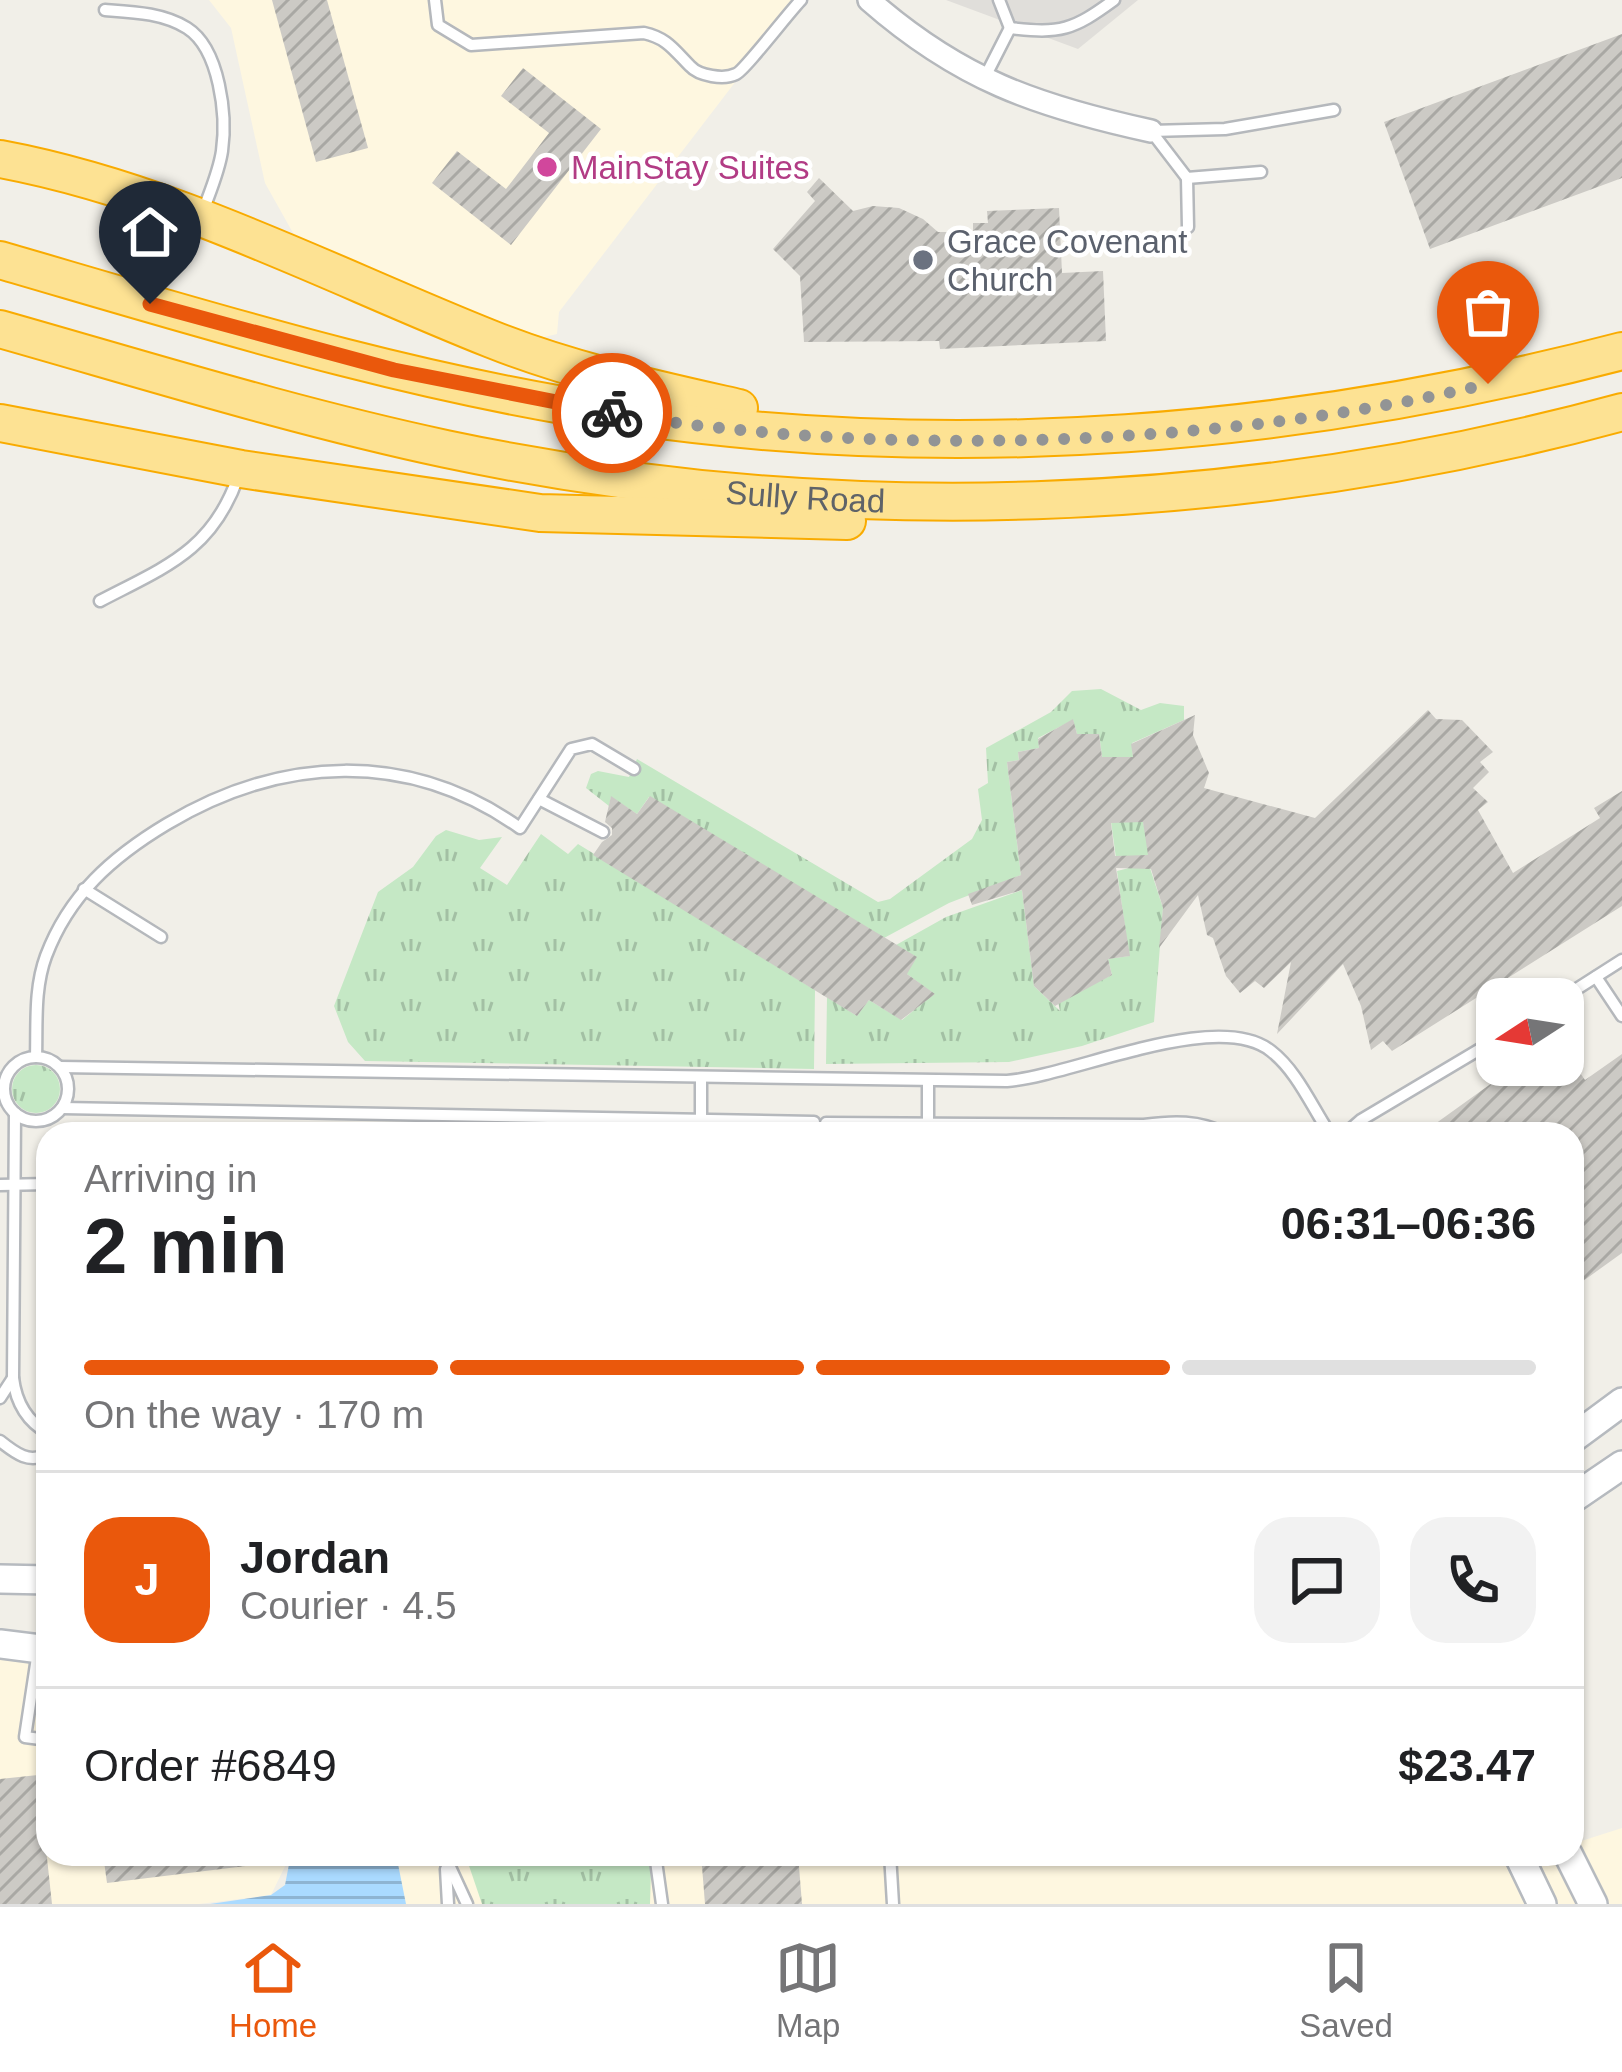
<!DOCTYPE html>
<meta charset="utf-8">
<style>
:root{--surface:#fff;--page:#f2f2f2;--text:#202124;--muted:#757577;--line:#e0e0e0;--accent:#ea580c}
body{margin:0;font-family:Helvetica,sans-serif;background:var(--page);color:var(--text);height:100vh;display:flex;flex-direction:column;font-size:45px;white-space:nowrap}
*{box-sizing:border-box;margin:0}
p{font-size:39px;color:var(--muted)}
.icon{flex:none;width:66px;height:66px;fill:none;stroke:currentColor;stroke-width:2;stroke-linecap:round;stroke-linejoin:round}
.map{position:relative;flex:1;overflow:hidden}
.panel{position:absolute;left:36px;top:1122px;width:1548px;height:744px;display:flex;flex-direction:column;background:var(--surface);border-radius:36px;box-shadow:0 3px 9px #0004}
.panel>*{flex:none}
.needle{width:78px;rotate:258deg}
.tools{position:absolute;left:1476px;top:978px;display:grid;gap:24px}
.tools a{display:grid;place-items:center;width:108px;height:108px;border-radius:24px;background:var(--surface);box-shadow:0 3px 9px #0004;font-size:60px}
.pin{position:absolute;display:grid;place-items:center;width:102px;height:102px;color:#fff;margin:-123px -51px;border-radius:50% 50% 50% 0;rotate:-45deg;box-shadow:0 0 12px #0007}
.pin .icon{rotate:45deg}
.courier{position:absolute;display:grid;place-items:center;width:120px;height:120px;margin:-60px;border:9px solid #ea580c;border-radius:50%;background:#fff;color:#222;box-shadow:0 3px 15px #0007}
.summary em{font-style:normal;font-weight:700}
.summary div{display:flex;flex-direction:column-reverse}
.summary{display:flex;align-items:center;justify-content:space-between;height:204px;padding:0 48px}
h1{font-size:78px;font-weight:700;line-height:90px}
.bar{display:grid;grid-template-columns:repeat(4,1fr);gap:18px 12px;align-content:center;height:144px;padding:0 48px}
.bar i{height:15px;border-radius:9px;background:var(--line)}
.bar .active{background:var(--accent)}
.bar p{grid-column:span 4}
.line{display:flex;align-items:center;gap:30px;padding:0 48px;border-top:3px solid var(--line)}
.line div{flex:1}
.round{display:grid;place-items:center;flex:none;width:126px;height:126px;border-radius:36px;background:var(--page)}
.dock{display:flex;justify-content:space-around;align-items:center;height:168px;border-top:3px solid var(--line);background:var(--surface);font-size:33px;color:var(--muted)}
.dock a{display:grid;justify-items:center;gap:6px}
.dock .active{color:var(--accent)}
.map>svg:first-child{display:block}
</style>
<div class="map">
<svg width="1622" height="1904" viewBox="0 0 1622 1904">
<defs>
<pattern id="grass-tufts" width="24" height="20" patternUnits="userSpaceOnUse" patternTransform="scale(3)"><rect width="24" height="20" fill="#c5e8c5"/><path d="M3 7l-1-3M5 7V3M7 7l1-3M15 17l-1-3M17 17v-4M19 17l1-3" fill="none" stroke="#a3c0a4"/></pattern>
<pattern id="water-rules" width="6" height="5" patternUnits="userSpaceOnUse" patternTransform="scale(3)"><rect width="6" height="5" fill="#aadaff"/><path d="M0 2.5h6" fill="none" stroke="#8eb4d2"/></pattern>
<pattern id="building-hatch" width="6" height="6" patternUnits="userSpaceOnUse" patternTransform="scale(3)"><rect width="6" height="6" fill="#cccac5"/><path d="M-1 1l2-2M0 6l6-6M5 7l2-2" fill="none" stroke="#a9a8a4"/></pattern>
</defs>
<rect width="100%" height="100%" fill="#f1efe8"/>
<g fill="#fef7e0">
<path d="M209,0H798L559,312L557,334L532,340L302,249L265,183L231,28Z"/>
<path d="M0,1644L48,1650V1854H291L271,1895L199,1904H0Z"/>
<path d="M1622,1828V1904H404L396,1854H1572V1844Z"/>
</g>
<path fill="#e0deda" d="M946,0H1138L1078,49Z"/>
<g fill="url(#grass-tufts)">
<path d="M1101,689L1141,710L1160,703L1184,706V720L1132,743L1133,757L1124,758L1135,822H1143L1151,855L1116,858L1099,734H1077L1073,720L1038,738L1039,748L1018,752L1019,760L1007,762L1021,875L949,903L884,938L649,797L637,814L611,797L609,806L586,788L591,774L598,771L629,777L637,759L878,902L890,899L972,839L982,820L978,789L988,783L986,748L1051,712L1072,691Z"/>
<path d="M446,830L479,840L502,837L480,868L507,885L541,834L568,854L578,844L815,990L814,1069L365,1061L348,1042L334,1006L378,892L413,867L436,836Z"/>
<path d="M1129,868H1150L1163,908L1154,1022L1082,1046L1009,1062L826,1064L827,997L857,1016L869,1000L902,1020L934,994L907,974L896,945L946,917L1022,890L1034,986L1060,1011L1058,1001L1112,975L1108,959L1129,956L1117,871Z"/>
<circle cx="36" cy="1089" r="24"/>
<path d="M465,1854H646L651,1870L650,1904H482Z"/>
</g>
<path fill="url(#water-rules)" d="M291,1854H396L406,1904H210L271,1895L285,1885Z"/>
<g fill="url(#building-hatch)" fill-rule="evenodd">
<path d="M272,0H327L368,148L316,162Z"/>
<path d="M1622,34V178L1430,249L1384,122Z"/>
<path d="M523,68L601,129L511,245L432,183L457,151L506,189L549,133L501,96Z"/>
<path d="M819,178L853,211L873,206L899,208L923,219L938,232H973V223H988L987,211L1059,208L1062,273L1103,271L1106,341L940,349L939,341L804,342L800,276L773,249L815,201L807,192Z"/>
<path d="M1428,710L1436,719L1462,720L1493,752L1480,762L1489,772L1473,788L1488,802L1478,810L1513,873L1600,818L1594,808L1622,791V906L1392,1051L1383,1041L1371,1050L1361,1006L1343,964L1277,1034L1291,962L1264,988L1255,981L1240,993L1226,976L1213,938L1207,935L1198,895L1159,948L1163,908L1151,869L1116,868L1130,956L1108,959L1112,975L1055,1006L1034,986L1022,890L972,905L968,894L1021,875L1007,762L1019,760L1018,752L1039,748L1038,739L1073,719L1077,734H1099L1102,757H1133L1131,744L1195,715L1193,735L1209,773L1204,788L1315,818ZM1143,822L1148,855L1115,856L1111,823Z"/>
<path d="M611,796L637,814L650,796L917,957L907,974L935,994L901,1020L869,1000L857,1016L593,855L602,842L612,835V828L605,822Z"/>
<path d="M1563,1048L1585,1080L1622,1054V1253L1572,1289V1134H1421L1517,1065H1563Z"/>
<path d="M38,1775L52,1904H0V1779Z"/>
<path d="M103,1854H263V1864L107,1883Z"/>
<path d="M701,1854H798L802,1904H705Z"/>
</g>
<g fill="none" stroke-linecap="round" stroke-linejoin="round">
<defs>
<g id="lane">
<path d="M435,0L438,25L471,45L644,33C667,38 674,50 690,66C699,76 724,80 736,74C744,71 790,11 801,0"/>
<path d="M999,0L1010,28"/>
<path d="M105,10C133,12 163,13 187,28C220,49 227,116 222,151C219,172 209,194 202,214"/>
<path d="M1010,28C1061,34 1073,30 1114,0"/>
<path d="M984,79L1010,28"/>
<path d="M1151,131L1225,129L1334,110"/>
<path d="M1151,131L1187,178L1261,172"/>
<path d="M1187,178L1188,227"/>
<path d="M100,601C165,567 212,551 238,477"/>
<path d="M539,799L603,832"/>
<path d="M84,889L161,937"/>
<path d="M1596,977L1622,1016"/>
<path d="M1561,999L1622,960"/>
<circle cx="36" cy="1089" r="32"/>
<path d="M36,1057C37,1024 34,988 46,956C69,895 112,857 167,824C281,756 408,749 520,828L571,749L592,744L634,769"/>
<path d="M60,1067L1007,1081C1072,1076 1217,1008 1271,1051C1297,1071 1312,1107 1330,1134"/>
<path d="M928,1081V1134"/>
<path d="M62,1108L814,1122"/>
<path d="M15,1113L13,1378C16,1402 26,1421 48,1433"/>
<path d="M826,1123L1144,1125C1173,1121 1199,1120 1226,1134"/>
<path d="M701,1134V1079"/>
<path d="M1345,1134L1361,1120L1497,1039"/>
<path d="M0,1185L48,1184"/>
<path d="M0,1398L13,1378"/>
<path d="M0,1441C15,1453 30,1465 48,1453"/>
<path d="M38,1651L25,1737L48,1740"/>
<path d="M444,1854L467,1904"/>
<path d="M655,1854L662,1904"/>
<path d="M890,1854L893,1904"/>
<path d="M446,1869L448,1904"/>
</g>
<path id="street" d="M869,0C959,79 1036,106 1151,131"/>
<g id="secondary">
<path d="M1572,1439L1622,1402"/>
<path d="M1572,1499L1622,1465"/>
<path d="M0,1579L48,1580"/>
<path d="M0,1644L48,1650"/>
<path d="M1518,1854L1542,1904"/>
<path d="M1568,1854L1593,1904"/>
</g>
<g id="highway">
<path d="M0,159C172,191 330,275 491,339C571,371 655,389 739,408"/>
<path d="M0,260C206,320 411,384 624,415C958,464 1297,436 1622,351"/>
<path id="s1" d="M0,329C148,371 296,417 446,449C834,531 1240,516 1622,412"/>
<path d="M0,423L241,469L540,513L847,521"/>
</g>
</defs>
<use href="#lane" stroke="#b5b8bc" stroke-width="15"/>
<use href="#street" stroke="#b5b8bc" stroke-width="26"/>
<use href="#secondary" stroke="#b6babf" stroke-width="32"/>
<use href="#highway" stroke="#f9ab00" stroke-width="40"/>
<use href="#lane" stroke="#fff" stroke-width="10"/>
<use href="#street" stroke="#fff" stroke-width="21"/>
<use href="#secondary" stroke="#fff" stroke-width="27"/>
<use href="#highway" stroke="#fde293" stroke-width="36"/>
</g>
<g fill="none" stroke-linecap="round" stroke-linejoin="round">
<path stroke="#929495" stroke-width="12" stroke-dasharray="0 21.6" d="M612,413C881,459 1223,447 1488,384"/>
<path stroke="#ea580c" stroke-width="15" d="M150,304L394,370L612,413"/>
</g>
<circle fill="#d1479c" stroke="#fff" stroke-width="4.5" cx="547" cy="167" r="12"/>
<circle fill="#6b7280" stroke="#fff" stroke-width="4.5" cx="923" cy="260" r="12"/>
<g text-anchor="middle" stroke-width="9" stroke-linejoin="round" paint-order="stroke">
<g font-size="33" fill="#b23c85" stroke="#fff" text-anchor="start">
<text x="571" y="179">MainStay Suites</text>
</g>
<g font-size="33" fill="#5b616d" stroke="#fff" text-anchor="start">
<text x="947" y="253">Grace Covenant<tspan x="947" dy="38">Church</tspan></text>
</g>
<g font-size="33" fill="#5f6368" stroke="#fff">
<text dy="12" stroke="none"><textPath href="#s1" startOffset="825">Sully Road</textPath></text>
</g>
</g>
</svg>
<div class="tools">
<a><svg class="needle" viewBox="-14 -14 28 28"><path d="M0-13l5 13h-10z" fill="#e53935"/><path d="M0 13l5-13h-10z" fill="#757577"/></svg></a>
</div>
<div class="pin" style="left:1488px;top:384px;background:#ea580c"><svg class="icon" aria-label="bag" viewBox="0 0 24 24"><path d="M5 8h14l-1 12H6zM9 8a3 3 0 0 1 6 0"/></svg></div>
<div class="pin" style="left:150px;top:304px;background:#1f2937"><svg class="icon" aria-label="home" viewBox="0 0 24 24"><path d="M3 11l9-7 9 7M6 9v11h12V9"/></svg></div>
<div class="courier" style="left:612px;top:413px"><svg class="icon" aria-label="bike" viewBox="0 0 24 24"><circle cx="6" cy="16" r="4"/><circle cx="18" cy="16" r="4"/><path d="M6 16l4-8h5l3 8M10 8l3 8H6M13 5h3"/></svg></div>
<section class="panel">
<div class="summary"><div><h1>2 min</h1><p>Arriving in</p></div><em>06:31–06:36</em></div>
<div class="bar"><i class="active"></i><i class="active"></i><i class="active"></i><i></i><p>On the way · 170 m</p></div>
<div class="line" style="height:216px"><b class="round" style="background:var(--accent);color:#fff">J</b><div><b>Jordan</b><p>Courier · 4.5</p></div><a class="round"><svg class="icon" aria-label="chat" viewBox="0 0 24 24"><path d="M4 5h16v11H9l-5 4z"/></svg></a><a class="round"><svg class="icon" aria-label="phone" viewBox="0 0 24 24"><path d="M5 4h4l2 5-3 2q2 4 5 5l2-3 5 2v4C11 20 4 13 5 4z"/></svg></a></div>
<div class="line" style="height:156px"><div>Order #6849</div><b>$23.47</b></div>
</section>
</div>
<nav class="dock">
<a class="active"><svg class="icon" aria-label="home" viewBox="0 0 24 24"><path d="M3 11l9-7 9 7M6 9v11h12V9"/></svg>Home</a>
<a><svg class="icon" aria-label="map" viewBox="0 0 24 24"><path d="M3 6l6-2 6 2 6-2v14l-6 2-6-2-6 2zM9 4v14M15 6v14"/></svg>Map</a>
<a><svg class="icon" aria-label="saved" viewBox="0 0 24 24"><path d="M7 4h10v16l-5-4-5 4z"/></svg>Saved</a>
</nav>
